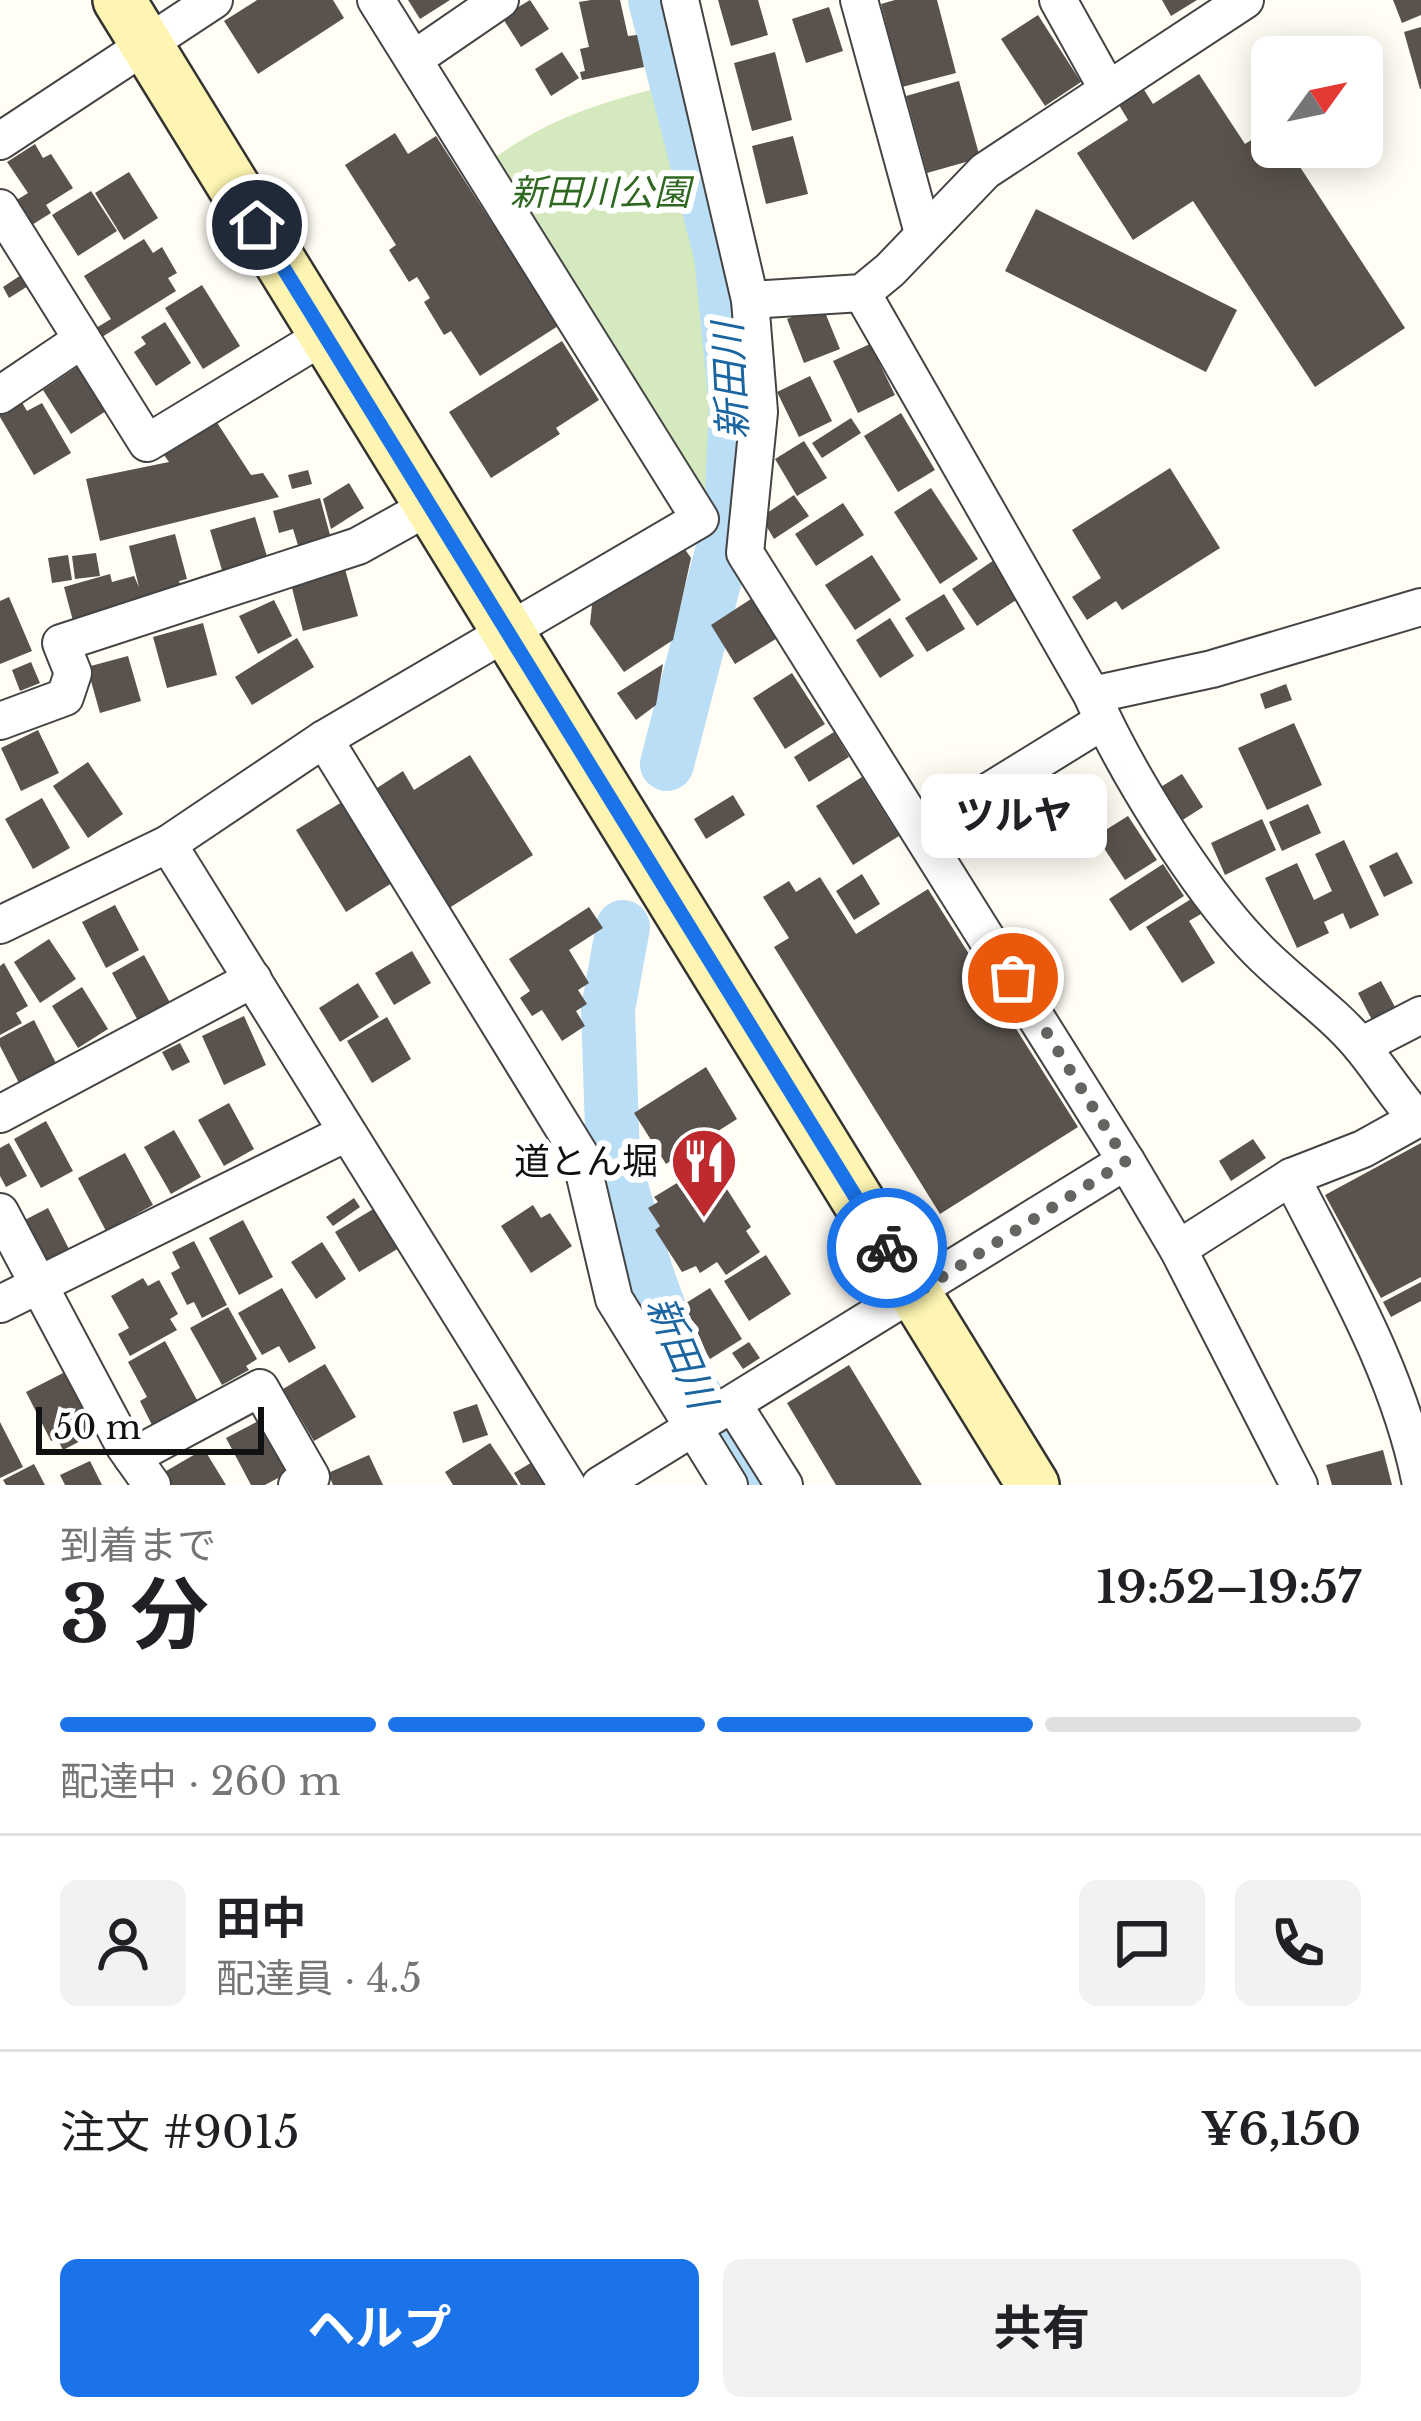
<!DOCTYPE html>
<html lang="ja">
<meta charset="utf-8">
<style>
:root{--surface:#fff;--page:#f2f2f2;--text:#202124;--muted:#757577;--line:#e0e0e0;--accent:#1a73e8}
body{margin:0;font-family:"Libre Baskerville","Noto Sans JP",serif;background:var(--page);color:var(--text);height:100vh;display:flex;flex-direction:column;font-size:45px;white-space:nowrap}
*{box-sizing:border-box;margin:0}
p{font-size:39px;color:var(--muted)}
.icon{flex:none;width:66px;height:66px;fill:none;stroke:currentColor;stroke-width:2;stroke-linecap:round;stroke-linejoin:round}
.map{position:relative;height:1485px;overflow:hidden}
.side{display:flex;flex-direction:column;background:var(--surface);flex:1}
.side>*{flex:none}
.needle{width:78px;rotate:57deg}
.controls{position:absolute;left:1251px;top:36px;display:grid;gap:24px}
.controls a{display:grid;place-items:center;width:132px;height:132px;border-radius:18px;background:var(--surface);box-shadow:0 6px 30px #0003;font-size:60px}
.scale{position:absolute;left:36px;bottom:30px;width:228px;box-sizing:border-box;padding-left:12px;border:6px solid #111;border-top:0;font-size:33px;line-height:42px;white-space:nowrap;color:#111;-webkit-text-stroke:9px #fff;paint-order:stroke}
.pin{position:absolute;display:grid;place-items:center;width:102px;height:102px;color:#fff;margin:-51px;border:6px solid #fff;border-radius:50%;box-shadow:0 3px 12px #0007}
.courier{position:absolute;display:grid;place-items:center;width:120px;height:120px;margin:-60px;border:9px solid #1a73e8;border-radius:50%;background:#fff;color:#222;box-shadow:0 3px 15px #0007}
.bubble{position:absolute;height:84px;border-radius:18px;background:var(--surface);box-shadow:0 6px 30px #0003;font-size:39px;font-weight:700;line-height:84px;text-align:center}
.headline em{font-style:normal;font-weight:700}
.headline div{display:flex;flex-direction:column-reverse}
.headline{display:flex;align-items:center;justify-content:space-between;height:204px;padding:0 60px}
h1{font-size:78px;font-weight:700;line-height:90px}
.bar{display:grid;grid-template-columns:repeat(4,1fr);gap:18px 12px;align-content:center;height:144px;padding:0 60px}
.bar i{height:15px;border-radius:9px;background:var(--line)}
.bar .active{background:var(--accent)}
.bar p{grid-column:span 4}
.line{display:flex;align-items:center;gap:30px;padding:0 60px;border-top:3px solid var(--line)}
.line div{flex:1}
.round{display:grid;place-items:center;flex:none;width:126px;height:126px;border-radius:18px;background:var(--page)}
.action{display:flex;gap:24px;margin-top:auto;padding:24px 60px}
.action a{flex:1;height:138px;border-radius:18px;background:var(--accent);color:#fff;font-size:48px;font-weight:700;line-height:138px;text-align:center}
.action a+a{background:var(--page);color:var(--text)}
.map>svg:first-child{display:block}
</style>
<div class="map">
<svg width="1421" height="1485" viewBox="0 0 1421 1485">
<rect width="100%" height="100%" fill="#fffdf4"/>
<path fill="#d4e9be" d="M657,88L696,242L717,385L710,525L487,163C549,119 585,108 657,88Z"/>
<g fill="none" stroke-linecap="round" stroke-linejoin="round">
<g stroke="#badef5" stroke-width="54">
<path d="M655,0L721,255L736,405L731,517L667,764"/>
<path d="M623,927L608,1009L613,1159L646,1272L683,1376L750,1485"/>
</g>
</g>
<g fill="#59524d">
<path d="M257,0H333L344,18L258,74L224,21Z"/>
<path d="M408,0H450L420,19Z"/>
<path d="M530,0L549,29L521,47L502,17Z"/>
<path d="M591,0H620L628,36L637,35L644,67L582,80L580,72L585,71L580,49L589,47L579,2Z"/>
<path d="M718,0H758L768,35L731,46Z"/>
<path d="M895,0H937L956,73L902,87L881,4Z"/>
<path d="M1162,0H1197L1171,16Z"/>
<path d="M1393,0H1421V15L1402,23Z"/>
<path d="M829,7L843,51L806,63L792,19Z"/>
<path d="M1038,15L1081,82L1045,106L1001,39Z"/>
<path d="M1421,27V89H1420L1404,32Z"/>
<path d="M562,52L579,78L551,96L535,69Z"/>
<path d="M775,52L792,120L752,131L734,63Z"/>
<path d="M1199,74L1245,144L1272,127V147H1287L1405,328L1315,387L1193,201L1133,240L1077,153L1128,120L1116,100L1141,85L1153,104Z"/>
<path d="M959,81L980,158L927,173L906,96Z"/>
<path d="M395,133L408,154L436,136L558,326L480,376L451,331L444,335L424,302L430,298L417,277L409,282L389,250L396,245L345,165Z"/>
<path d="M793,136L808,194L766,204L752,146Z"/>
<path d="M35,144L43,158L51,154L73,188L46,205L51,213L27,228L12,203L28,193L7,162Z"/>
<path d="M129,172L158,218L124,240L95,193Z"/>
<path d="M91,191L117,231L78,256L52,215Z"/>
<path d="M1036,209L1237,310L1206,372L1005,271Z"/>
<path d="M144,239L153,253L162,247L177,273L168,278L176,291L102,337L96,328L111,319L84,276Z"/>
<path d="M21,275L28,286L9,298L3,287Z"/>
<path d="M202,285L240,346L203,369L165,308Z"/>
<path d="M822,305L840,349L804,363L787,319Z"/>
<path d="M165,322L191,363L156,386L134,352L146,344L141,337Z"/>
<path d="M562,341L599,400L556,428L560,434L491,478L449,412Z"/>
<path d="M870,344L895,395L858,413L833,361Z"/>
<path d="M77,367L106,411L71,434L43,390Z"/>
<path d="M810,376L832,421L799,437L777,392Z"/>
<path d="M17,394L27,411L42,403L71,453L34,475L0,417V404Z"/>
<path d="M901,413L935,470L898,492L864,436Z"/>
<path d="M851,418L861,433L822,458L812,443Z"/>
<path d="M216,421L251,475L263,473L279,497L100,541L86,479L169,462L164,455Z"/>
<path d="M804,441L827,478L797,496L775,459Z"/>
<path d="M1170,468L1220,548L1122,610L1116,601L1087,620L1072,597L1101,578L1072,530Z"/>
<path d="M308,470L312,484L292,489L288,475Z"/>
<path d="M349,483L364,508L331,529L323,499Z"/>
<path d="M931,488L978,559L940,584L894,512Z"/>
<path d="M794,495L809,516L774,539L761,517Z"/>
<path d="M320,498L333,546L301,555L293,529L279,533L273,511Z"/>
<path d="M843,503L864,535L816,566L795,534Z"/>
<path d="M255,517L269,563L224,577L210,530Z"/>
<path d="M175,534L187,579L179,581L182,592L73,621L64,587L110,574L112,582L134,576L139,587L129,546Z"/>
<path d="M684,548L691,558L673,640L624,672L590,624L592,605Z"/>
<path d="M96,553L100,576L75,579L72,556Z"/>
<path d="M68,555L72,580L52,583L48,558Z"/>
<path d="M872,555L901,600L855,630L825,585Z"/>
<path d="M994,560L1019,598L977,626L952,589Z"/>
<path d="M345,569L358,616L303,631L291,584Z"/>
<path d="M944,594L965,629L927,652L905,618Z"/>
<path d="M9,597L32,651L0,664V601Z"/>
<path d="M754,597L779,637L735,664L711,625Z"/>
<path d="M274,600L292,636L258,654L239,616Z"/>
<path d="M890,618L914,656L880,678L856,640Z"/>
<path d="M203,623L217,675L167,688L153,637Z"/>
<path d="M297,638L314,667L252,705L235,677Z"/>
<path d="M128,656L141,701L100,713L87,667Z"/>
<path d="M31,662L40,683L20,691L12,670Z"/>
<path d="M663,664L656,705L636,720L617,693Z"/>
<path d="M792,673L825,724L785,749L753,698Z"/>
<path d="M1286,684L1292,700L1265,709L1260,694Z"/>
<path d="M1294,723L1322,785L1267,810L1238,748Z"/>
<path d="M38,730L59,773L21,791L1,748Z"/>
<path d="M834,732L849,757L809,782L794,757Z"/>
<path d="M470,755L533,855L446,910L374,790L403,771L414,790Z"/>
<path d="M88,762L123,814L88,838L53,786Z"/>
<path d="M1182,774L1203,807L1181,821L1159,788Z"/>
<path d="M862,777L899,836L853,865L816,806Z"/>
<path d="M733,795L745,815L706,839L694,819Z"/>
<path d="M42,798L70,848L33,869L5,819Z"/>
<path d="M342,802L392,883L346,912L296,830Z"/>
<path d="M1308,804L1321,833L1282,851L1269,822Z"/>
<path d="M1128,816L1157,860L1125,880L1096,836Z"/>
<path d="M1262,819L1276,850L1225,875L1211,843Z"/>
<path d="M1344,840L1379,915L1350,929L1343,913L1324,922L1329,933L1297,948L1265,878L1297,863L1314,900L1332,891L1315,854Z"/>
<path d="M1397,852L1413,883L1384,897L1369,866Z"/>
<path d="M1163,864L1184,896L1130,931L1109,899Z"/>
<path d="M862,874L880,904L854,920L836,891Z"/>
<path d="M820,877L856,934L928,889L1078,1127L940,1214L774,947L789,938L763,897L789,881L796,892Z"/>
<path d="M1196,896L1206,911L1189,921L1215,963L1182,983L1146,927Z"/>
<path d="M115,905L139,950L106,968L82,922Z"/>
<path d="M589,907L603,928L569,950L589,983L578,990L587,1004L576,1011L585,1026L562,1041L542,1010L532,1016L520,998L530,991L509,959Z"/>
<path d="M49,939L76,979L40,1003L14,962Z"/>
<path d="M412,951L431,983L394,1005L375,973Z"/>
<path d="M144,955L174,1010L142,1028L112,973Z"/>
<path d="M4,963L28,1006L16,1013L22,1023L0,1035V966Z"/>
<path d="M1381,981L1395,1007L1372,1020L1358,993Z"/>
<path d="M358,983L379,1017L340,1042L319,1008Z"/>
<path d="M82,987L108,1029L78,1048L52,1006Z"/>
<path d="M244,1016L266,1065L224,1085L202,1036Z"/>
<path d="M387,1017L411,1059L372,1083L347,1041Z"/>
<path d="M34,1020L58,1067L21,1087L0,1046V1038Z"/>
<path d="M180,1043L190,1062L172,1071L162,1052Z"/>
<path d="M706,1067L737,1119L666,1164L634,1113Z"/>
<path d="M229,1103L254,1149L224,1166L198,1120Z"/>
<path d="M46,1121L73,1171L41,1188L14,1139Z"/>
<path d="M174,1130L201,1177L171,1194L144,1147Z"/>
<path d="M1253,1139L1266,1158L1231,1181L1219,1161Z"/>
<path d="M9,1143L27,1176L6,1187L0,1176V1148Z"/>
<path d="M1421,1143V1277L1381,1298L1325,1195Z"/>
<path d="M125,1153L153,1205L106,1231L78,1178Z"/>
<path d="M711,1171L719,1185L723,1183L751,1227L746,1231L760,1252L726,1275L717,1262L700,1273L696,1266L682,1272L655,1230L660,1226L648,1208L658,1202L654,1197L677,1183L680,1188Z"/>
<path d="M354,1198L360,1207L333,1226L326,1217Z"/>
<path d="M533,1205L541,1218L550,1213L572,1246L531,1273L501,1226Z"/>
<path d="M48,1208L71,1253L42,1268L19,1223Z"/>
<path d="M375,1208L399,1248L359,1272L335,1232Z"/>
<path d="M243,1220L273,1277L239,1295L209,1238Z"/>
<path d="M194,1241L227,1305L202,1318L194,1302L187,1305L171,1273L180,1268L172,1252Z"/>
<path d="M322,1242L346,1279L316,1299L291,1262Z"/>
<path d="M766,1255L791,1294L749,1321L724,1281Z"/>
<path d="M143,1278L148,1286L159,1280L178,1314L170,1319L177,1330L130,1356L118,1334L129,1328L111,1296Z"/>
<path d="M1421,1282V1301L1391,1317L1383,1302Z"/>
<path d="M282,1288L316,1348L289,1363L279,1346L262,1355L238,1313Z"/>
<path d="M710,1288L742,1339L710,1359L678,1308Z"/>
<path d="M228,1307L257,1359L246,1366L249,1370L222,1385L190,1328Z"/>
<path d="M165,1341L197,1400L152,1425L140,1401L147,1397L128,1362Z"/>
<path d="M749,1342L760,1358L743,1369L732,1353Z"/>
<path d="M325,1364L356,1417L314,1441L283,1389Z"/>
<path d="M849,1365L922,1485H836L787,1403Z"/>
<path d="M65,1372L96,1433L63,1450L57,1438L51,1441L26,1392Z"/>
<path d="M477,1404L488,1435L463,1443L453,1412Z"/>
<path d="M264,1418L291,1471L265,1485H251L226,1438Z"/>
<path d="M0,1422L23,1467L0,1478Z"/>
<path d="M490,1443L518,1485H453L445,1472Z"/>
<path d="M204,1449L226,1485H168L161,1474Z"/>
<path d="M1383,1450L1392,1485H1332L1326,1465Z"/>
<path d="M369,1455L383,1485H333L328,1473Z"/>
<path d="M90,1461L102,1485H65L60,1475Z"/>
<path d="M534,1461L549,1485H521L514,1473Z"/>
<path d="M34,1464L45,1485H6L3,1480Z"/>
</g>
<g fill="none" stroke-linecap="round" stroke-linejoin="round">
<defs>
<g id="street">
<path d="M680,0L750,300L759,412L745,553L1126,1161L1178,1249L1299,1485"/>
<path d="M859,0L923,233"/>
<path d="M1058,0L1107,88"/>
<path d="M414,59L500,0"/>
<path d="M0,141L214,0"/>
<path d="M0,208L147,443L325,335"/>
<path d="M862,293L1092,695C1124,769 1196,885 1252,944C1285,980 1329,1008 1360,1045C1380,1069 1396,1095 1417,1119L1363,1149L1291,1177L1178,1249"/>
<path d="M750,300L862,293L890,270L985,171L1245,0"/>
<path d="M0,395L80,341"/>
<path d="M1092,695L1212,669L1421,607"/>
<path d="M0,721L65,697L73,673L61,643L358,546L430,506"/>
<path d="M324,739L580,1155L614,1299L729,1485"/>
<path d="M923,832L1103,721"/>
<path d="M168,844L567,1485"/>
<path d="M0,925L168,844L324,739L700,519L376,0"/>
<path d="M1361,1046L1421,1015"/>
<path d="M0,1114L253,979"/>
<path d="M1291,1177C1341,1275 1400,1375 1421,1485"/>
<path d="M0,1212L125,1447L152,1485"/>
<path d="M0,1304L346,1133"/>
<path d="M733,1404L784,1485"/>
<path d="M132,1457L260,1388L311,1477L297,1485"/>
<path d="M600,1485L1126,1161"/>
</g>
<path id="secondary" d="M119,0L1033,1485"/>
</defs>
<use href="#street" stroke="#444" stroke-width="40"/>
<use href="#secondary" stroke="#333" stroke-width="56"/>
<use href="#street" stroke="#fff" stroke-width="36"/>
<use href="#secondary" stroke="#fdf5b1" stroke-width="51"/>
</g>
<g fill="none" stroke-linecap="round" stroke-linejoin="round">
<path stroke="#646460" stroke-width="12" stroke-dasharray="0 21.6" d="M887,1248L915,1294L1126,1161L1013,978"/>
<path stroke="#1a73e8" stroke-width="15" d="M257,225L887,1248"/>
</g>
<defs>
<symbol id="restaurant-pin" viewBox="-11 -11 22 30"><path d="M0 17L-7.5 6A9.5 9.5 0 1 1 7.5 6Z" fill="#bf2a2f" stroke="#fff"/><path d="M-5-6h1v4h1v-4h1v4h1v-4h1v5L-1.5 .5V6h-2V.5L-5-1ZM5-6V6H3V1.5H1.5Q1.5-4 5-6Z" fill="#fff"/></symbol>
</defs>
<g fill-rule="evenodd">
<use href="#restaurant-pin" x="666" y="1123" width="76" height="104"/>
</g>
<g text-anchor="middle" stroke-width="12" stroke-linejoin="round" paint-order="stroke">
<g font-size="36" font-style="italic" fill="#2f6821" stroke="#fff">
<text x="600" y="205">新田川公園</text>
</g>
<g font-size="36" fill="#111" stroke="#fff" text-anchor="end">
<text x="658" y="1174">道とん堀</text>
</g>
<g font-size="39" font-style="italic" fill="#1b65a1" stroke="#fff">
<text transform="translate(730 381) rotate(-93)" y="14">新田川</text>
<text transform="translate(682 1352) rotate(67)" y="14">新田川</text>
</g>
</g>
</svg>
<div class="controls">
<a><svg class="needle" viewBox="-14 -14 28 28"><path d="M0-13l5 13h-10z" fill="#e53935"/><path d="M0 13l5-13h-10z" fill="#757577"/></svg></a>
</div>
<div class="scale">50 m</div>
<div class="pin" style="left:1013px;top:978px;background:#ea580c"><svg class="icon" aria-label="bag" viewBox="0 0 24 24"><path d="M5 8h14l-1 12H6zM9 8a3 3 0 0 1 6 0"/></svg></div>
<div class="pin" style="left:257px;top:225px;background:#1f2937"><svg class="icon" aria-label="home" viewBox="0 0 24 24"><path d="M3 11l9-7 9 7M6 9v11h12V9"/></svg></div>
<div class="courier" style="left:887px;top:1248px"><svg class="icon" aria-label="bike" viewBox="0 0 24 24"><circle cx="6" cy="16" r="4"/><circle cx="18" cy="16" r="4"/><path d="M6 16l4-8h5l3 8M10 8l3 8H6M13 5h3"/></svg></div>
<div class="bubble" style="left:921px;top:774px;width:186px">ツルヤ</div>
</div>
<section class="side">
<div class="headline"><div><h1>3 分</h1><p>到着まで</p></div><em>19:52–19:57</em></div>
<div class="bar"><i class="active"></i><i class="active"></i><i class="active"></i><i></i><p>配達中 · 260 m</p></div>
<div class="line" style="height:216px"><a class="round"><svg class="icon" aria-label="person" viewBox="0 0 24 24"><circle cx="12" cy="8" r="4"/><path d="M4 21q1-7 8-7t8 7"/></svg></a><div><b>田中</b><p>配達員 · 4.5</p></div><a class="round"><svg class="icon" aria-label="chat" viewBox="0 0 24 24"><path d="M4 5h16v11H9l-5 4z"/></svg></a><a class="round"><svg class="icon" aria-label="phone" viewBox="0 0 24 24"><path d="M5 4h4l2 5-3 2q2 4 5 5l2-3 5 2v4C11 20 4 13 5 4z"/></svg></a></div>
<div class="line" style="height:156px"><div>注文 #9015</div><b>¥6,150</b></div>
<div class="action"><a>ヘルプ</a><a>共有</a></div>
</section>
